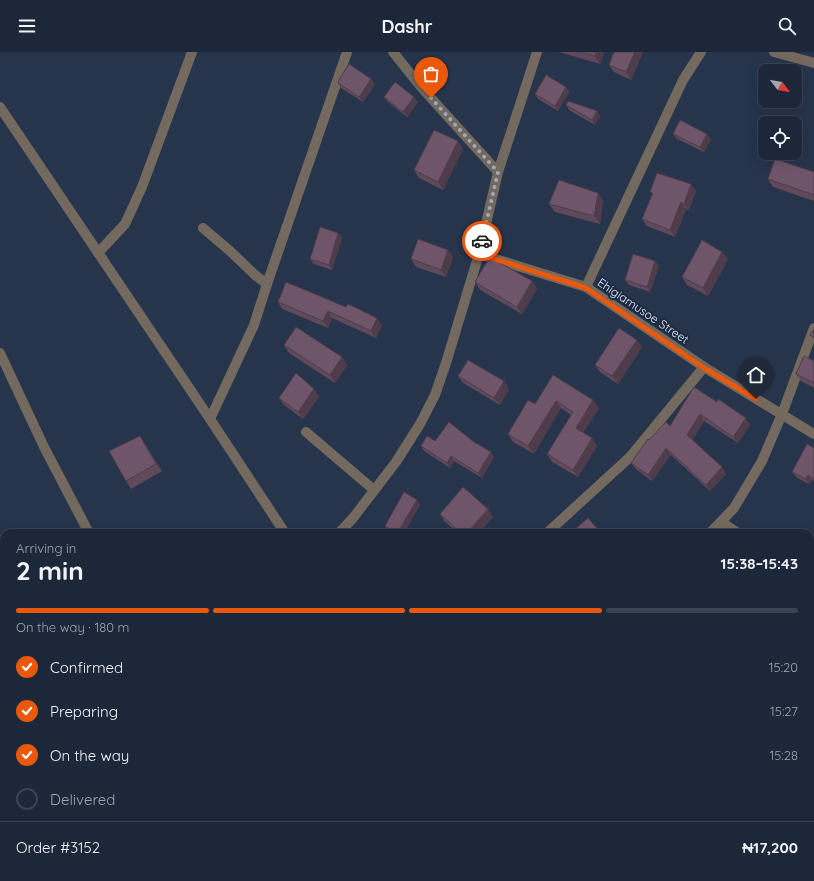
<!DOCTYPE html>
<meta charset="utf-8">
<style>
:root{--surface:#1c2739;--page:#252f41;--text:#f1f3f6;--muted:#a0a5ae;--line:#3a4453;--accent:#ea580c}
body{margin:0;font-family:Quicksand,sans-serif;background:var(--page);color:var(--text);height:100vh;display:flex;flex-direction:column;font-size:15px;white-space:nowrap}
*{box-sizing:border-box;margin:0}
p{font-size:13px;color:var(--muted)}
.icon{flex:none;width:22px;height:22px;fill:none;stroke:currentColor;stroke-width:2;stroke-linecap:round;stroke-linejoin:round}
.map{position:relative;flex:1;overflow:hidden}
.drawer{position:absolute;left:0px;top:477px;width:814px;height:352px;display:flex;flex-direction:column;background:var(--surface);border-radius:12px 12px 0 0;box-shadow:0 4px 16px #0002,0 0 0 1px var(--line)}
.drawer>*{flex:none}
.needle{width:26px;rotate:121deg}
.buttons{position:absolute;left:758px;top:12px;display:grid;gap:8px}
.buttons a{display:grid;place-items:center;width:44px;height:44px;border-radius:8px;background:var(--surface);box-shadow:0 4px 16px #0002,0 0 0 1px var(--line);font-size:20px}
.pin{position:absolute;display:grid;place-items:center;width:34px;height:34px;color:#fff;margin:-41px -17px;border-radius:50% 50% 50% 0;rotate:-45deg;box-shadow:0 0 4px #0007}
.pin .icon{rotate:45deg}
.courier{position:absolute;display:grid;place-items:center;width:40px;height:40px;margin:-20px;border:3px solid #ea580c;border-radius:50%;background:#fff;color:#222;box-shadow:0 1px 5px #0007}
.summary em{font-style:normal;font-weight:700}
.summary div{display:flex;flex-direction:column-reverse}
.summary{display:flex;align-items:center;justify-content:space-between;height:68px;padding:0 16px}
h1{font-size:26px;font-weight:700;line-height:30px}
.bar{display:grid;grid-template-columns:repeat(4,1fr);gap:6px 4px;align-content:center;height:48px;padding:0 16px}
.bar i{height:5px;border-radius:3px;background:var(--line)}
.bar .selected{background:var(--accent)}
.bar p{grid-column:span 4}
.line{display:flex;align-items:center;gap:10px;padding:0 16px;border-top:1px solid var(--line)}
.line div{flex:1}
ol{padding:0 16px;list-style:none}
li{display:flex;align-items:center;gap:12px;height:44px}
li p{margin-inline-start:auto}
li .icon{padding:4px;border-radius:50%;background:var(--accent);color:#fff;stroke-width:4}
li:last-child{color:var(--muted)}
li i{width:22px;height:22px;border:2px solid var(--line);border-radius:50%}
header{display:flex;justify-content:space-between;align-items:center;height:52px;padding:0 16px;background:var(--surface);font-size:18px;font-weight:700}
.map>svg:first-child{display:block}
</style>
<header><svg class="icon" aria-label="menu" viewBox="0 0 24 24"><path d="M4 6h16M4 12h16M4 18h16"/></svg>Dashr<svg class="icon" aria-label="search" viewBox="0 0 24 24"><circle cx="10" cy="10" r="6"/><path d="M15 15l6 6"/></svg></header>
<div class="map">
<svg width="814" height="829" viewBox="0 0 814 829">
<rect width="100%" height="100%" fill="#26344c"/>
<g fill="none" stroke-linecap="round" stroke-linejoin="round">
<g stroke="#73695e" stroke-width="10">
<path d="M393,0L421,35L498,120"/>
<path d="M774,0L814,11"/>
<path d="M0,55L210,367L285,481"/>
<path d="M203,176L230,199L255,223L267,232"/>
<path d="M98,201L125,172L142,135L192,0"/>
<path d="M479,202L586,235L704,315L814,382"/>
<path d="M586,235L683,28L701,0"/>
<path d="M0,301L44,395L89,481"/>
<path d="M210,367L254,273L267,232L347,0"/>
<path d="M306,380L374,438"/>
<path d="M721,470L738,481"/>
<path d="M339,481L353,466L396,410L420,372L435,343L446,311L479,202L498,120L537,0"/>
<path d="M547,481L630,405L704,315"/>
<path d="M710,481L734,456L762,409L782,362L814,276"/>
<path d="M810,530L814,533"/>
<path d="M0,650L4,657"/>
<path d="M810,752L814,749"/>
<path d="M95,825L98,829"/>
<path d="M511,825L514,829"/>
<path d="M672,829L680,825"/>
</g>
</g>
<g fill="#5f495b">
<path d="M559,0H604L600,12Z"/>
<path d="M614,0H643L631,28L614,20L609,13Z"/>
<path d="M338,31L375,32L363,50L341,36Z"/>
<path d="M566,35L569,40L558,59L538,47L535,42Z"/>
<path d="M384,45L418,50L407,65L388,50Z"/>
<path d="M566,53L600,64L595,73L569,58Z"/>
<path d="M673,82L711,87L704,100L677,87Z"/>
<path d="M463,97L443,138L419,126L414,118Z"/>
<path d="M814,120V149L773,135L768,127Z"/>
<path d="M696,139L689,158L686,157L675,185L647,174L642,167L652,142L650,140Z"/>
<path d="M598,141L603,149L600,172L555,160L549,152Z"/>
<path d="M338,181L342,186L332,218L314,212L310,207Z"/>
<path d="M448,198L453,205L446,225L416,215L411,207Z"/>
<path d="M722,200L728,207L708,244L687,233L682,225Z"/>
<path d="M659,214L650,240L629,233L625,228Z"/>
<path d="M532,229L537,237L522,262L480,238L475,230Z"/>
<path d="M278,250L346,255L382,273L376,286L332,266L328,276L282,257Z"/>
<path d="M284,293L342,305L347,313L335,331L289,301Z"/>
<path d="M642,295L618,332L600,320L595,313Z"/>
<path d="M814,309V336L801,329L796,322Z"/>
<path d="M553,323L599,356L583,381L597,394L578,425L552,410L547,402L571,363L561,356L534,402L513,390L508,382L535,352Z"/>
<path d="M458,324L504,329L509,337L500,353L463,331Z"/>
<path d="M694,335L750,373L738,391L704,369L692,388L726,422L710,439L671,403L652,429L636,417L631,411L670,374Z"/>
<path d="M314,337L319,345L303,367L284,353L279,346Z"/>
<path d="M140,384L162,419L131,437L126,429Z"/>
<path d="M435,389L474,390L491,400L494,405L482,426L454,409L450,416L424,399L421,394Z"/>
<path d="M814,396V429L812,428L809,432L796,425L792,420Z"/>
<path d="M420,453L404,481H392L388,479L385,474Z"/>
<path d="M488,457L493,465L479,481H458L445,470L440,462Z"/>
<path d="M0,677L4,684V687L0,689Z"/>
<path d="M810,713L814,716V729L810,731Z"/>
</g>
<g fill="#4e3c4a">
<path d="M596,0H604L600,12L595,4Z"/>
<path d="M635,0H643L631,28L626,20Z"/>
<path d="M371,27L375,32L363,50L359,45Z"/>
<path d="M566,35L569,40L558,59L555,54Z"/>
<path d="M414,45L418,50L407,65L403,60Z"/>
<path d="M597,59L600,64L595,73L592,68Z"/>
<path d="M707,82L711,87L704,100L700,95Z"/>
<path d="M458,89L463,97L443,138L438,130Z"/>
<path d="M691,132L696,139L689,158L684,152Z"/>
<path d="M598,141L603,149L600,172L594,164Z"/>
<path d="M681,150L686,157L675,185L670,178Z"/>
<path d="M338,181L342,186L332,218L329,213Z"/>
<path d="M448,198L453,205L446,225L441,218Z"/>
<path d="M722,200L728,207L708,244L703,236Z"/>
<path d="M655,209L659,214L650,240L647,235Z"/>
<path d="M532,229L537,237L522,262L517,255Z"/>
<path d="M328,259L332,266L328,276L323,269Z"/>
<path d="M377,266L382,273L376,286L371,279Z"/>
<path d="M637,288L642,295L618,332L612,324Z"/>
<path d="M342,305L347,313L335,331L330,323Z"/>
<path d="M504,329L509,337L500,353L494,346Z"/>
<path d="M314,337L319,345L303,367L298,360Z"/>
<path d="M593,348L599,356L581,384L576,376Z"/>
<path d="M556,349L561,356L534,402L528,394Z"/>
<path d="M700,362L704,369L691,389L687,383Z"/>
<path d="M746,366L750,373L738,391L733,385Z"/>
<path d="M140,384L145,391L162,419L156,412Z"/>
<path d="M592,386L597,394L578,425L573,418Z"/>
<path d="M666,396L671,403L652,429L648,423Z"/>
<path d="M491,400L494,405L482,426L478,421Z"/>
<path d="M451,404L454,409L450,416L447,411Z"/>
<path d="M722,415L726,422L710,439L706,433Z"/>
<path d="M808,423L812,428L809,432L806,427Z"/>
<path d="M417,448L420,453L404,481H398Z"/>
<path d="M488,457L493,465L479,481H467Z"/>
<path d="M0,677L4,684V685L0,679Z"/>
<path d="M419,825H429L426,829H417Z"/>
</g>
<g fill="#6f556a" stroke="#4e3c4a">
<path d="M580,0H596L595,4Z"/>
<path d="M614,0H635L626,20L609,13Z"/>
<path d="M349,12L371,27L359,45L338,31L340,26Z"/>
<path d="M546,23L566,35L555,54L535,42Z"/>
<path d="M395,30L414,45L403,60L384,45Z"/>
<path d="M568,49L597,59L592,68L566,53Z"/>
<path d="M680,68L707,82L700,95L673,82Z"/>
<path d="M434,78L458,89L438,130L414,118Z"/>
<path d="M775,107L814,120V143L768,127Z"/>
<path d="M657,121L691,132L684,152L681,150L670,178L642,167L653,141L650,140Z"/>
<path d="M559,128L598,141L594,164L549,152Z"/>
<path d="M320,175L338,181L329,213L310,207Z"/>
<path d="M418,187L448,198L441,218L411,207Z"/>
<path d="M702,188L722,200L703,236L682,225Z"/>
<path d="M633,202L655,209L647,235L625,228Z"/>
<path d="M489,206L495,208L532,229L517,255L475,230Z"/>
<path d="M286,230L346,255L348,252L377,266L371,279L328,259L323,269L278,250Z"/>
<path d="M296,275L342,305L330,323L284,293Z"/>
<path d="M619,276L637,288L612,324L595,313Z"/>
<path d="M814,277V286L810,283Z"/>
<path d="M804,304L814,309V331L796,322Z"/>
<path d="M468,308L504,329L494,346L458,324Z"/>
<path d="M296,321L314,337L298,360L279,346Z"/>
<path d="M553,323L593,348L576,376L592,386L573,418L547,402L573,360L556,349L528,394L508,382L528,348L535,352Z"/>
<path d="M694,335L717,350L718,347L746,366L733,385L700,362L687,383L722,415L706,433L666,396L648,423L631,411L648,387L649,388L666,370L670,374Z"/>
<path d="M449,370L474,390L491,400L478,421L451,404L447,411L421,394L427,384L435,389Z"/>
<path d="M140,384L156,412L126,429L109,399Z"/>
<path d="M807,392L814,396V427L808,423L806,427L792,420Z"/>
<path d="M463,435L488,457L467,481H461L440,462Z"/>
<path d="M404,440L417,448L397,481L385,474Z"/>
<path d="M588,466L601,481H571Z"/>
<path d="M810,713L814,716V722L810,724Z"/>
<path d="M373,825H419L417,829H367L368,828H371Z"/>
</g>
<g fill="none" stroke-linecap="round" stroke-linejoin="round">
<path stroke="#9faabc" stroke-width="4" stroke-dasharray="0 7.2" d="M431,46L498,120L482,189"/>
<path stroke="#ea580c" stroke-width="5" d="M482,189L479,202L586,236L704,316L756,347"/>
</g>
<g text-anchor="middle" stroke-width="4" stroke-linejoin="round" paint-order="stroke">
<g font-size="12" fill="#e0e9f9" stroke="#1c2a41">
<text transform="translate(643 259) rotate(34)" y="4">Ehigiamusoe Street</text>
</g>
</g>
</svg>
<div class="buttons">
<a><svg class="needle" viewBox="-14 -14 28 28"><path d="M0-13l5 13h-10z" fill="#e53935"/><path d="M0 13l5-13h-10z" fill="#a0a5ae"/></svg></a>
<a><svg class="icon" aria-label="locate" viewBox="0 0 24 24"><circle cx="12" cy="12" r="6"/><path d="M12 2v4M12 18v4M2 12h4M18 12h4"/></svg></a>
</div>
<div class="pin" style="left:431px;top:46px;background:#ea580c"><svg class="icon" aria-label="bag" viewBox="0 0 24 24"><path d="M5 8h14l-1 12H6zM9 8a3 3 0 0 1 6 0"/></svg></div>
<div class="pin" style="left:756px;top:347px;background:#1f2937"><svg class="icon" aria-label="home" viewBox="0 0 24 24"><path d="M3 11l9-7 9 7M6 9v11h12V9"/></svg></div>
<div class="courier" style="left:482px;top:189px"><svg class="icon" aria-label="car" viewBox="0 0 24 24"><path d="M5 17H2v-5l4-1 3-4h7l3 4 3 1v5h-3M9 17h6M6 11h13"/><circle cx="7" cy="17" r="2"/><circle cx="17" cy="17" r="2"/></svg></div>
<section class="drawer">
<div class="summary"><div><h1>2 min</h1><p>Arriving in</p></div><em>15:38–15:43</em></div>
<div class="bar"><i class="selected"></i><i class="selected"></i><i class="selected"></i><i></i><p>On the way · 180 m</p></div>
<ol>
<li><svg class="icon" aria-label="check" viewBox="0 0 24 24"><path d="M5 12l5 5 9-10"/></svg>Confirmed<p>15:20</p></li>
<li><svg class="icon" aria-label="check" viewBox="0 0 24 24"><path d="M5 12l5 5 9-10"/></svg>Preparing<p>15:27</p></li>
<li><svg class="icon" aria-label="check" viewBox="0 0 24 24"><path d="M5 12l5 5 9-10"/></svg>On the way<p>15:28</p></li>
<li><i></i>Delivered</li>
</ol>
<div class="line" style="height:52px"><div>Order #3152</div><b>₦17,200</b></div>
</section>
</div>
